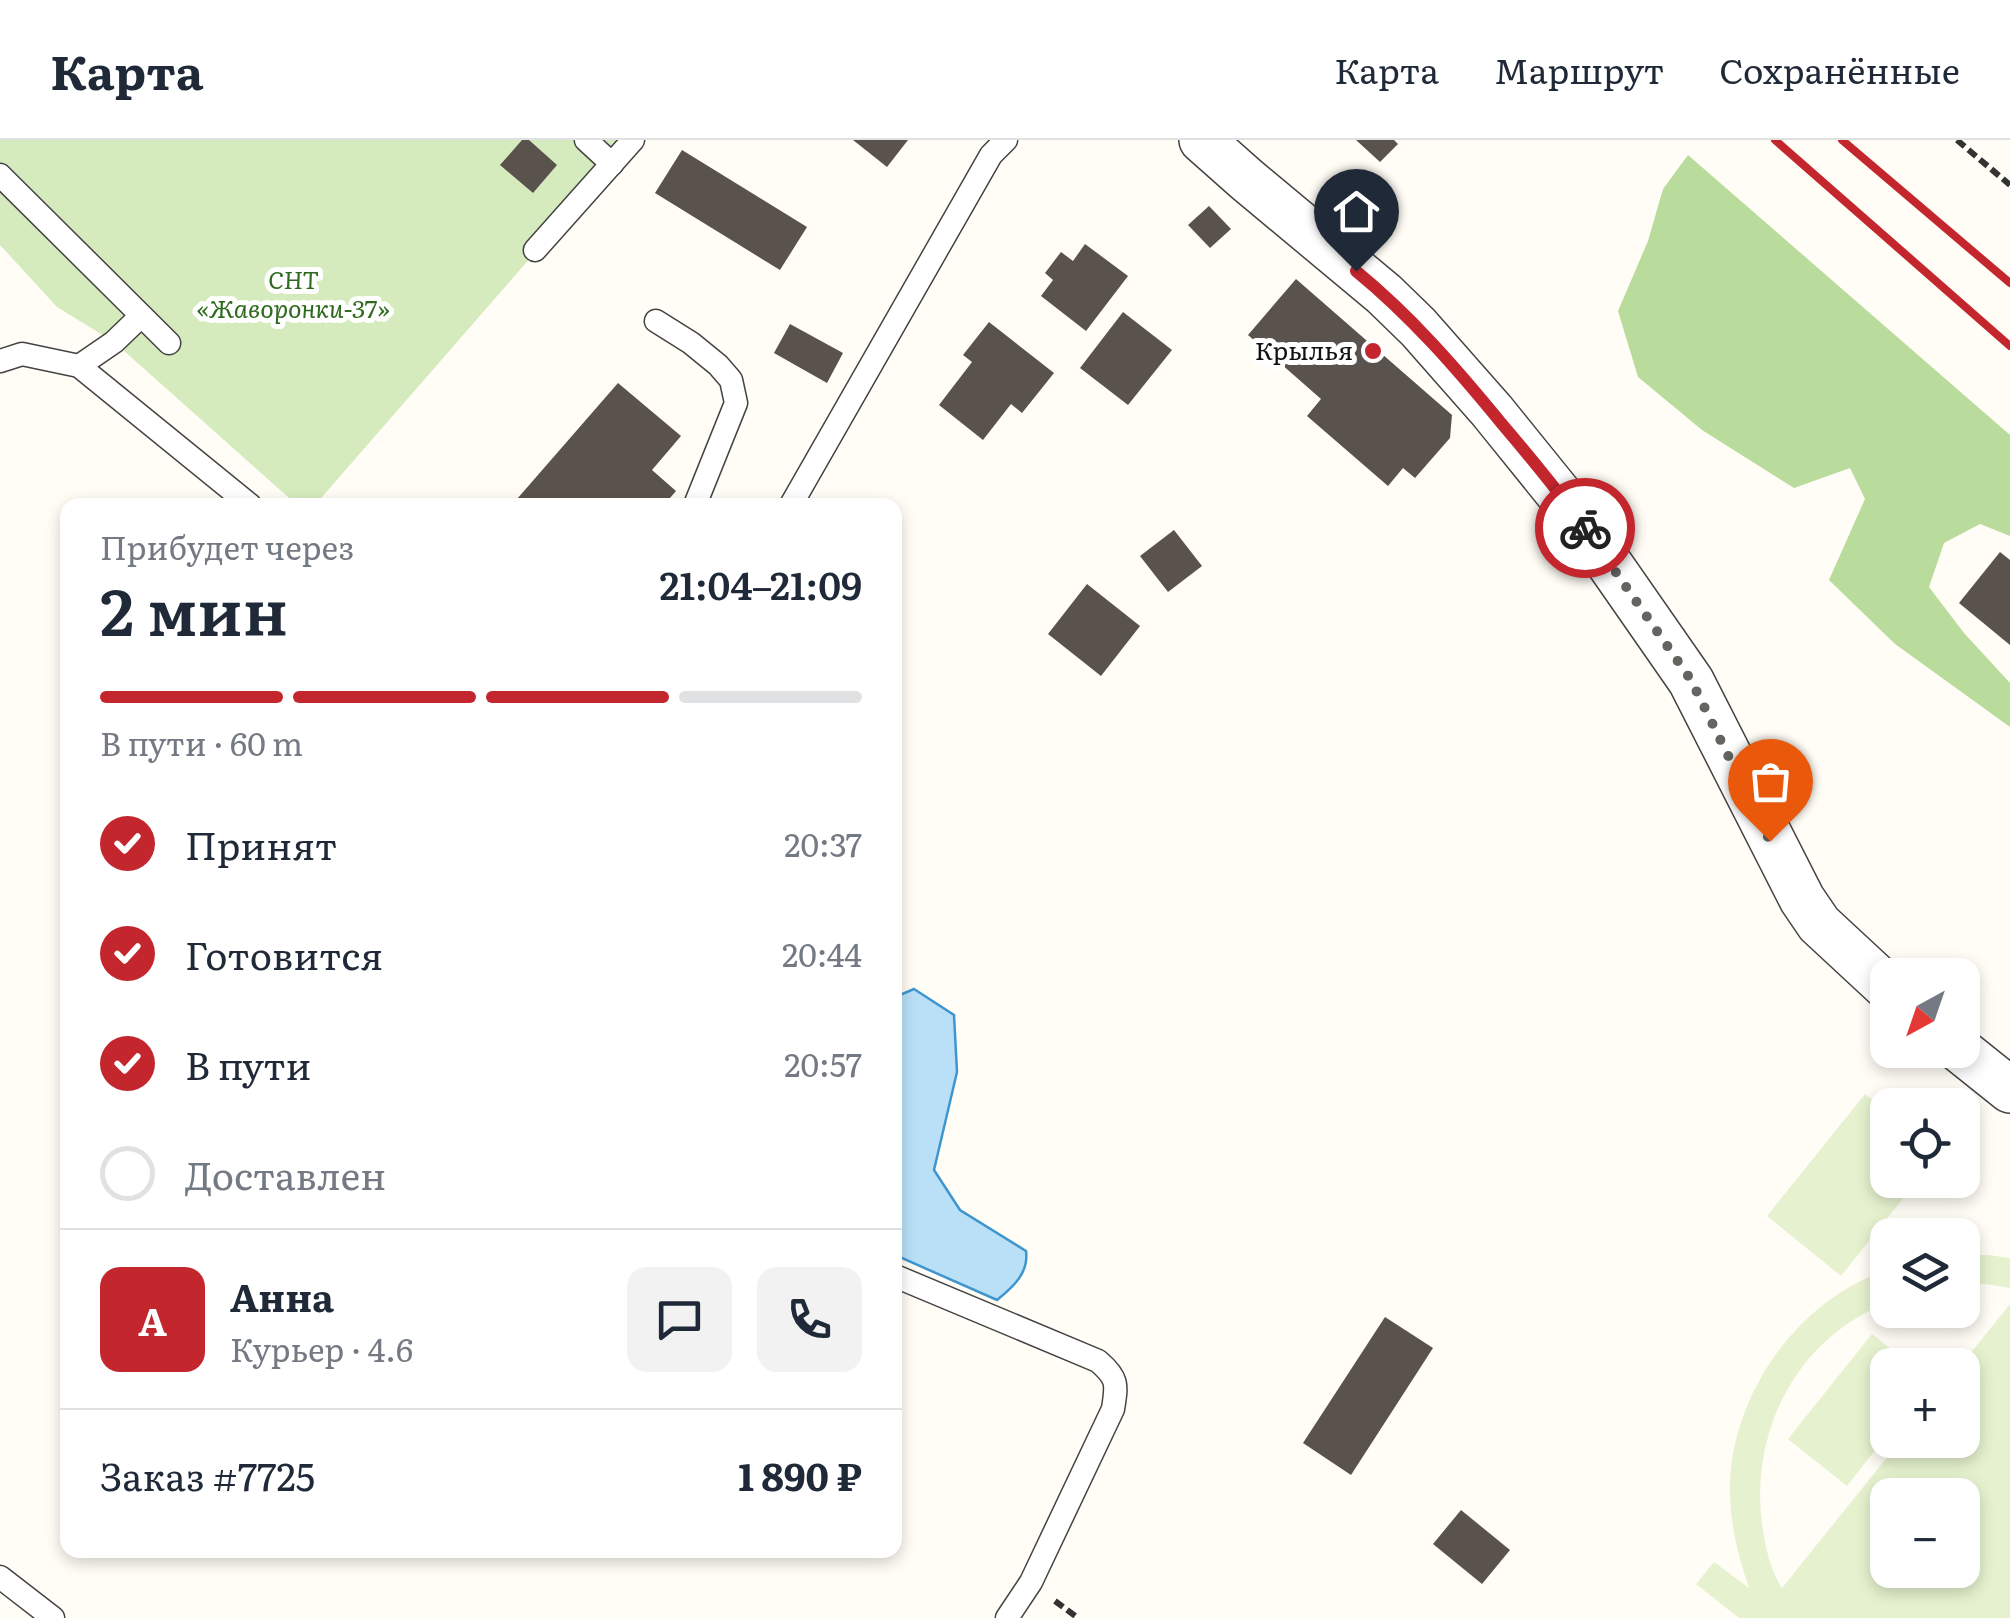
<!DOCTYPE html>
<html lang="ru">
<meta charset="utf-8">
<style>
:root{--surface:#fff;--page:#f2f2f3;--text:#1f2937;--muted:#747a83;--line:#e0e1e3;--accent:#c4262e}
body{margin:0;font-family:Literata,serif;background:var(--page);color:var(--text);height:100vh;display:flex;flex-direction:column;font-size:38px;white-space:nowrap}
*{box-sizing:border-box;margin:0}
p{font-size:32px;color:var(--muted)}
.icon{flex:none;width:55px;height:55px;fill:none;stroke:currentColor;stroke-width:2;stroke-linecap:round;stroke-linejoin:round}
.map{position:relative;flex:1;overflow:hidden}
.drawer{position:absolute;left:60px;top:358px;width:842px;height:1060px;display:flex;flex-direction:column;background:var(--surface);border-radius:20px;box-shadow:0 5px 15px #0003}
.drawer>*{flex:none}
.needle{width:65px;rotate:220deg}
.buttons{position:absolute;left:1870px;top:818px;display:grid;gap:20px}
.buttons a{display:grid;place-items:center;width:110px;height:110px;border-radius:20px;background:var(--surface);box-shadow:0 5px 15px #0003;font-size:50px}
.pin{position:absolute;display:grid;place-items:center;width:85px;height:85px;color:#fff;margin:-102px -42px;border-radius:50% 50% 50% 0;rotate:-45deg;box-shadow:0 0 10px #0007}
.pin .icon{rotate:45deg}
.courier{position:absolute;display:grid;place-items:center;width:100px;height:100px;margin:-50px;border:8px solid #c4262e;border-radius:50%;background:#fff;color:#222;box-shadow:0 2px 12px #0007}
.head em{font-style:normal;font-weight:600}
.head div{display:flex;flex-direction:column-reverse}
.head{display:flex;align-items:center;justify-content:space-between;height:170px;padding:0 40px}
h1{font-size:65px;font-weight:600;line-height:75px}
.bar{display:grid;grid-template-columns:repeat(4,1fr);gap:15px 10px;align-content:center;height:120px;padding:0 40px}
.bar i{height:12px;border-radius:8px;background:var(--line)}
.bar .current{background:var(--accent)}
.bar p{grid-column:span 4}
.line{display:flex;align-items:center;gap:25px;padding:0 40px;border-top:2px solid var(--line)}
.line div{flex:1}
.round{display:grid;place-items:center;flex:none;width:105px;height:105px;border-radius:20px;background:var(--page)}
ol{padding:0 40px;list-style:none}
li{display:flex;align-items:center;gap:30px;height:110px}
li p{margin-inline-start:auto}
li .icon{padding:10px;border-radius:50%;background:var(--accent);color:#fff;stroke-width:4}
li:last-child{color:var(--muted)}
li i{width:55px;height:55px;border:5px solid var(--line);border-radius:50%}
header{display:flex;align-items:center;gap:60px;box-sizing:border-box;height:140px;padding:0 50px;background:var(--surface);border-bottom:2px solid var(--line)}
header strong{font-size:48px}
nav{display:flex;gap:55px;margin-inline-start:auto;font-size:35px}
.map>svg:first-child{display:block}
</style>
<header>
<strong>Карта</strong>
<nav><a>Карта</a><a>Маршрут</a><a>Сохранённые</a></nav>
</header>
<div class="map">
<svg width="2010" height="1478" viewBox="0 0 2010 1478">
<rect width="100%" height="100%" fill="#fffdf5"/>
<path fill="#d5ebbd" d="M0,0H633L315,365H297L114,202L57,167L0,105Z"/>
<path fill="#b9dc9c" d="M1688,15L2010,295V396L1980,384L1944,403L1929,447L1964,493L2010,543V587L1895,504L1829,440L1865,359L1850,328L1794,348L1702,290L1638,237L1618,171L1648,101L1663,49Z"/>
<g fill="#e6f2cf" fill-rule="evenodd">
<path d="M1865,954L1887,972L1888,1040H1918L1841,1136L1767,1076Z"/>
<path d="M1963,1115H1988L2010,1118V1148L1986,1144H1963Z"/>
<path d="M1887,1130V1161C1869,1171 1851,1180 1834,1194C1777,1240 1751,1318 1763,1390C1766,1410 1771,1432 1782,1448L1901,1300H1962L1961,1225L2010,1164V1478H1739L1696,1444L1714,1422L1749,1448C1737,1413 1729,1379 1730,1342C1734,1250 1800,1159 1887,1130ZM1962,1355V1430H1888V1355Z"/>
<path d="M1872,1194L1911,1225H1888L1887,1295L1847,1346L1788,1299Z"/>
</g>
<path fill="#b9e0f7" stroke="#3f96cf" stroke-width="2.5" d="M914,849L954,875L957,932L934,1030L960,1070L1026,1111C1029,1133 1013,1147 997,1160L895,1115V857Z"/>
<g fill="#5a524d">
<path d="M522,0H529L557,25L533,53L500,25Z"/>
<path d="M853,0H908L887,27Z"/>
<path d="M1356,0H1394L1398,4L1380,22Z"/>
<path d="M682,10L807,87L780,130L655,53Z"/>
<path d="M1209,66L1231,89L1210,108L1188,85Z"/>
<path d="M1085,104L1128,136L1086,191L1041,156L1053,140L1045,133L1061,112L1073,121Z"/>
<path d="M1296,139L1452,275L1450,298L1415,338L1403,328L1388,346L1307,276L1321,259L1248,195Z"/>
<path d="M1123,172L1172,210L1128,265L1080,228Z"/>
<path d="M989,182L1054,233L1022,273L1011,264L983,300L939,265L972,222L963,215Z"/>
<path d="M790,184L843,213L827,243L774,213Z"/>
<path d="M618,243L681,296L652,330L676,351L664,365H524L517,359Z"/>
<path d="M1174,390L1202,426L1168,452L1140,416Z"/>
<path d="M2000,412L2010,420V505L1959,463Z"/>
<path d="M1087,444L1140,486L1101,536L1048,494Z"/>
<path d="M1385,1177L1433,1208L1351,1335L1303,1303Z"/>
<path d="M1461,1370L1510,1410L1482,1444L1433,1404Z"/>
</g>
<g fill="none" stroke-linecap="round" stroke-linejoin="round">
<defs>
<g id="service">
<path d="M586,0L612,24"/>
<path d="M0,35L169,203"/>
<path d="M535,110L633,0"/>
<path d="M656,181L691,203L718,225L731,240L736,263L695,365"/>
<path d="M0,221L22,214L79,226L250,365"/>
<path d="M79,226L114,202L141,176"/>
<path d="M791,365L991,15L1006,0"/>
<path d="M895,1136L1098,1221C1118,1238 1117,1244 1113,1269L1031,1442L1007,1478"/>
<path d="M0,1437L53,1478"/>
</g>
<g id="minor">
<path d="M1202,0L1246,39L1384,154L1418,187L1492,271L1572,370L1691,541L1802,759L1819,784L1888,848"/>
<path d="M1960,910L2010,950"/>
</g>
</defs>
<use href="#service" stroke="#444" stroke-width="25"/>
<use href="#minor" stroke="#444" stroke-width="48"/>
<g stroke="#333" stroke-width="6" stroke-dasharray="10 5" stroke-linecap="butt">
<path d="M1957,0L2010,45"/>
<path d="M1055,1461L1078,1478"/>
</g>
<use href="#service" stroke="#fff" stroke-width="22"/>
<use href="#minor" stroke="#fff" stroke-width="45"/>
<g stroke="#c4262e" stroke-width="8">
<path d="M1775,0L2010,206"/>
<path d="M1842,0L2010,143"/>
</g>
</g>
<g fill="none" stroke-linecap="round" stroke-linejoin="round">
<path stroke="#646461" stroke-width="10" stroke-dasharray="0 18" d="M1585,388L1691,540L1770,701"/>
<path stroke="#c4262e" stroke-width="12" d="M1356,131C1411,176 1457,229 1502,284C1531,318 1559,352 1585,388"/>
</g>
<circle fill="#c4262e" stroke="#fff" stroke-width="4" cx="1373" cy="211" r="10"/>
<g text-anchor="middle" stroke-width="10" stroke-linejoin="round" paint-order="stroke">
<g font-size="25" font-style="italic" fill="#2f6b1f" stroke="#fff">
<text x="293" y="149">СНТ<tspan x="293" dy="29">«Жаворонки-37»</tspan></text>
</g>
<g font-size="25" fill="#111" stroke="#fff" text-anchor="end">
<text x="1353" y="220">Крылья</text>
</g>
</g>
</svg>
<div class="buttons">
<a><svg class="needle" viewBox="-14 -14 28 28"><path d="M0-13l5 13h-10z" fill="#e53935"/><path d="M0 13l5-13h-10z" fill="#747a83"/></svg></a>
<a><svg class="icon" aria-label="locate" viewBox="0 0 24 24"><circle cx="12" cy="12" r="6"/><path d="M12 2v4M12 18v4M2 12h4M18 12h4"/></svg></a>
<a><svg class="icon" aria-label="layers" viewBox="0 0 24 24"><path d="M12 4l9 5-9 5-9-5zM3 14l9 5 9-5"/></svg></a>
<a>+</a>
<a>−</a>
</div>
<div class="pin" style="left:1770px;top:701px;background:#ea580c"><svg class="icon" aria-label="bag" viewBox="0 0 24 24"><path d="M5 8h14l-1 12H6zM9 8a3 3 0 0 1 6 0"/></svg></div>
<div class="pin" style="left:1356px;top:131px;background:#1f2937"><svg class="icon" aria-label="home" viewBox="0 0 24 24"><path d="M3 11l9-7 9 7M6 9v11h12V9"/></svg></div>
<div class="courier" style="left:1585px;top:388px"><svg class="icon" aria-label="bike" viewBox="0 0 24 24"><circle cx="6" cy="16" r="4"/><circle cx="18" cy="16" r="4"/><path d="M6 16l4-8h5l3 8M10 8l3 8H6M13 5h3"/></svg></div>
<section class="drawer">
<div class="head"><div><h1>2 мин</h1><p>Прибудет через</p></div><em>21:04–21:09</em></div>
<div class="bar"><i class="current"></i><i class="current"></i><i class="current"></i><i></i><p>В пути · 60 m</p></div>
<ol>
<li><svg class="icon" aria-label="check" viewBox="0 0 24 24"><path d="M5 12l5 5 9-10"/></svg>Принят<p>20:37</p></li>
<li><svg class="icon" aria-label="check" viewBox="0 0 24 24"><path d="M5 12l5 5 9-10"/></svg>Готовится<p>20:44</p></li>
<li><svg class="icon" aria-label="check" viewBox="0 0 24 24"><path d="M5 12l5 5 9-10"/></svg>В пути<p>20:57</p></li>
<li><i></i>Доставлен</li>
</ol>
<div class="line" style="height:180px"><b class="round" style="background:var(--accent);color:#fff">А</b><div><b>Анна</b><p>Курьер · 4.6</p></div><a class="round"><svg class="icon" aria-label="chat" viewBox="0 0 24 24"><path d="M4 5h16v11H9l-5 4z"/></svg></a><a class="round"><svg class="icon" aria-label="phone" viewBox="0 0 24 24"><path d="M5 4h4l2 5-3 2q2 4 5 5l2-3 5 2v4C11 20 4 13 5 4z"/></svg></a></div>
<div class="line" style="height:130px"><div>Заказ #7725</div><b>1 890 ₽</b></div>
</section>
</div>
